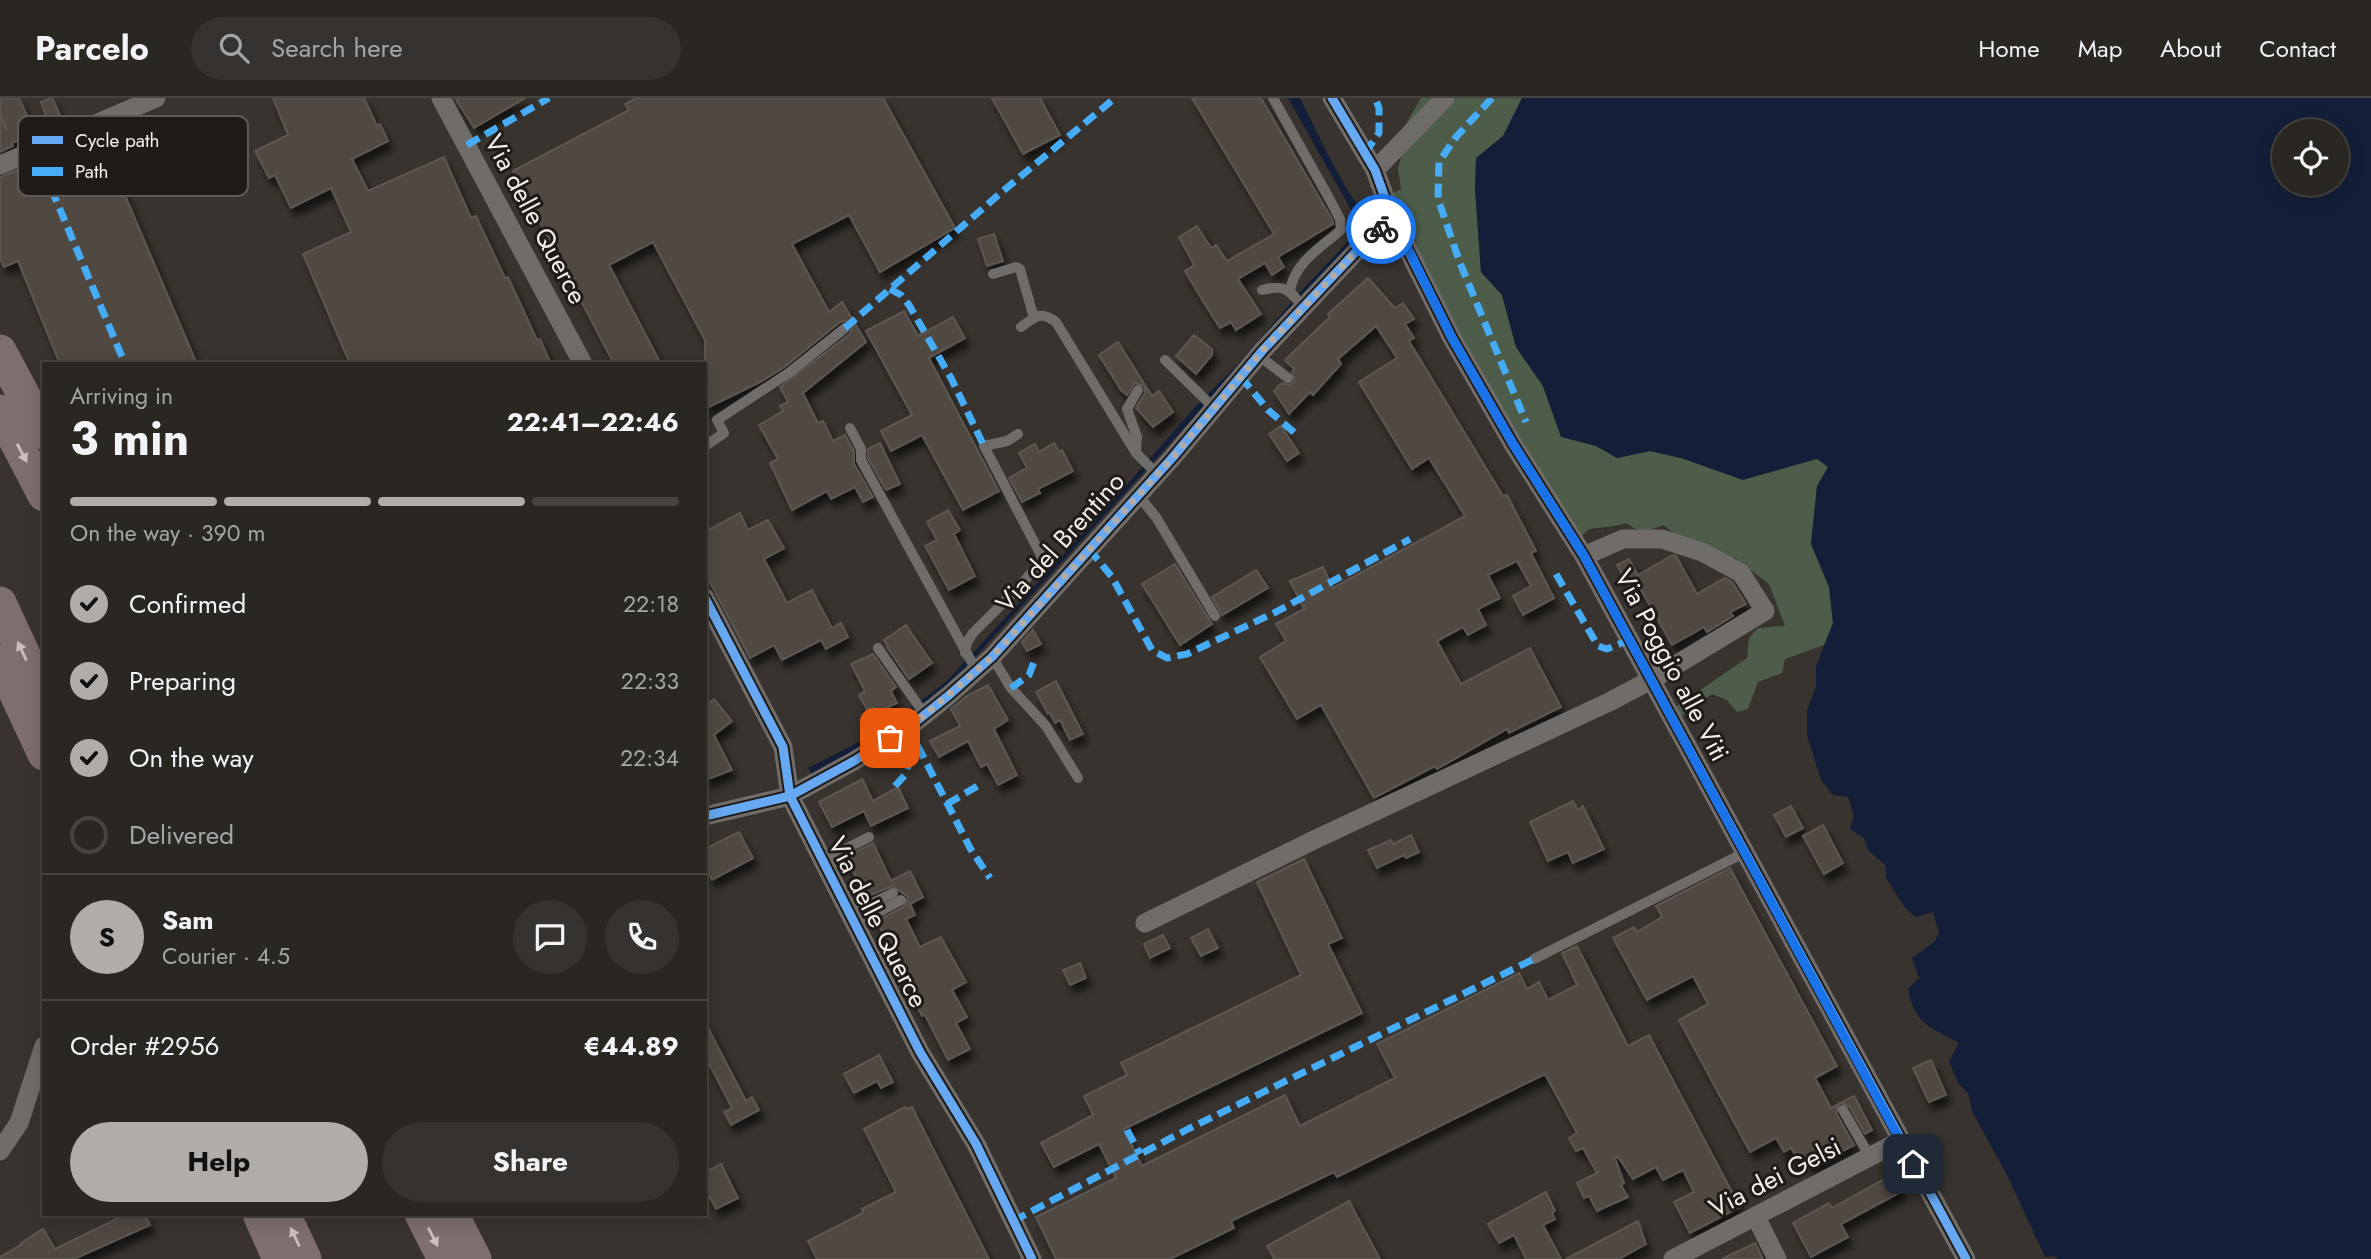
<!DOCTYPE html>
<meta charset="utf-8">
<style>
:root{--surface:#2a2622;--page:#36322f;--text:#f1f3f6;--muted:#a5a5a5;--line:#464340;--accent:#b1aca7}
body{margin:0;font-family:Jost,sans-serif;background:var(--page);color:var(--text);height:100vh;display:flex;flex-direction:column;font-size:26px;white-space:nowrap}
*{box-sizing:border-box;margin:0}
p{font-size:23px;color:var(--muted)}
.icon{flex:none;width:38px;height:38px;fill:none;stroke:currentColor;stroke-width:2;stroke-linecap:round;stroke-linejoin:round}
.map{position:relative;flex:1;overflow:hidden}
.drawer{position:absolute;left:42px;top:264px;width:665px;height:854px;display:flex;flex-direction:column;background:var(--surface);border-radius:0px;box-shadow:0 4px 18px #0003,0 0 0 2px var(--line)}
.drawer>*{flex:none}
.buttons{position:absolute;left:2272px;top:21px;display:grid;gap:14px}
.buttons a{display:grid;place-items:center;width:77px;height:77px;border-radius:50%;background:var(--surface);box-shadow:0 4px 18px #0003,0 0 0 2px var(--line);font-size:35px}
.pin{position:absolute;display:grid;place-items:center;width:60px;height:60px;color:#fff;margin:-30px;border-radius:14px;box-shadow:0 4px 10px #0006}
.courier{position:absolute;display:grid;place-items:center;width:70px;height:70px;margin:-35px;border:5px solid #1a73e8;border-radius:50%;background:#fff;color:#222;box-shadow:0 2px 9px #0007}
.head em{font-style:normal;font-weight:700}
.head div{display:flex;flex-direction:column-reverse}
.head{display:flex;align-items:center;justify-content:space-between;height:119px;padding:0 28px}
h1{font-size:46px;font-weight:700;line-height:52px}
.bar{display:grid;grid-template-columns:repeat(4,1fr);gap:10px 7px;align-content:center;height:84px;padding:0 28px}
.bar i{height:9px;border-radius:5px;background:var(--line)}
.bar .selected{background:var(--accent)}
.bar p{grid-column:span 4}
.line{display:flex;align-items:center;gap:18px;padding:0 28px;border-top:2px solid var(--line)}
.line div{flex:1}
.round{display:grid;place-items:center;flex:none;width:74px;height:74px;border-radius:37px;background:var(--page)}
ol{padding:0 28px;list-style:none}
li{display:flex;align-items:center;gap:21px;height:77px}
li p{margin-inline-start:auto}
li .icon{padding:7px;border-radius:50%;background:var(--accent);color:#111;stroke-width:4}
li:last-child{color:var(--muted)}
li i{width:38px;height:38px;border:4px solid var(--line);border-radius:50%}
.action{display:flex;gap:14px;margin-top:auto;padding:14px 28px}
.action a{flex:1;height:80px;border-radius:42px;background:var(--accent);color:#111;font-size:28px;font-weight:700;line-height:80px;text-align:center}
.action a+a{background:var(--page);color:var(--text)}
header{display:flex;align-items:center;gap:42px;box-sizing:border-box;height:98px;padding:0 35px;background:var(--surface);border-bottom:2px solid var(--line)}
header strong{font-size:33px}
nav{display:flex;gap:38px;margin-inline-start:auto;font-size:24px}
.search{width:490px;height:63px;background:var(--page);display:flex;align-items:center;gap:18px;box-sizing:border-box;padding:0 24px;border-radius:38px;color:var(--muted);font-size:26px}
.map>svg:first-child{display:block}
</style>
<header>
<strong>Parcelo</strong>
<div class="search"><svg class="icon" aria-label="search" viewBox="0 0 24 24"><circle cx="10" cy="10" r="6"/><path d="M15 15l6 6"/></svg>Search here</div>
<nav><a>Home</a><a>Map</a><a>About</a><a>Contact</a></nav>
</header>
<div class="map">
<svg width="2371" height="1161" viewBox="0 0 2371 1161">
<defs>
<filter id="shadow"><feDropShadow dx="4.5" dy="8" stdDeviation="3.5" flood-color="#0009"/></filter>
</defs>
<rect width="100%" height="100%" fill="#38332e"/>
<path fill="#4e5d4a" d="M1421,0H1522L1503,38L1476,61L1475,91L1481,174L1502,197L1516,249L1543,288L1561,338L1595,347L1617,360L1650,353L1681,360H1817L1829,369L1817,388L1811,446L1829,489L1833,525L1824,547L1785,561L1782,575L1758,584L1748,611L1737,614L1727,602L1712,596L1673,624L1668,614L1747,560L1749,540L1758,530L1785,528L1769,486L1735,460L1729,462L1680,439L1663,427C1648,433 1639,436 1627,425L1615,428L1589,431L1575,444L1385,99L1401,91L1398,70L1406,42L1403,31Z"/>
<g fill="#131f39" fill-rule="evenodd">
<path d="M1288,0H1300C1320,39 1344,96 1374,127L1217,294L945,592L901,626L812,676L808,670L900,623L911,610L946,584L1101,416L1197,307L1236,268L1303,191L1358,133L1359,126Z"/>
<path d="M1522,0H2371V1161H2058L2054,1158L2045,1159L2008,1079L1972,1013L1968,995L1958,985L1949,963L1959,945C1930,929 1915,927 1908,891L1919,880L1912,860L1934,844L1939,835L1933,814L1915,819L1905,810L1886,780V768L1868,752L1864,740L1850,731L1854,718L1848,699L1833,697L1821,682L1807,637V613L1816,588V568L1833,525L1829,489L1811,446L1817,388L1828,369L1817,361L1743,382L1681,360L1650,353L1617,360L1596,348L1561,339L1543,288L1516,249L1502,197L1481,174L1475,91L1476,60L1503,38ZM2284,33H2336V86H2284Z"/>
</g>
<g fill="#504a42" stroke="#5c5753" stroke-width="2" filter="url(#shadow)">
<path d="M0,0H19L35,35L12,45L13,48L0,54V18L7,32L0,17Z"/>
<path d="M52,0L64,26L51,32L41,4Z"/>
<path d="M273,0H364L377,28L380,26L388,43L352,61L368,93L444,59L471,120L476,118L505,180L508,179L537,242L540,241L551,266H350L303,156L351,134L331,90L291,110L275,77L269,80L255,53L288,37Z"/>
<path d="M455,0H525L474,30Z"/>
<path d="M636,0H883L955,130L880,174L849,117L792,146L829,214L842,204L866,244L803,295L818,325L823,323L833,343L845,337L854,353V366L873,399L863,404L855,389L831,401L827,393L792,412L770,365L778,361L759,327L783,313L780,308L788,304L780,289L850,236L852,230L848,223L840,224L786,268L762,283L705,311V242L653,144L609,167L661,266H614L513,73L629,12L625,6Z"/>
<path d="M992,0H1040L1060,37L1023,56Z"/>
<path d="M1192,0H1261L1333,123V126L1278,159L1284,169L1272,177L1265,165L1238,181L1261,216L1236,232L1231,224L1220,230L1204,205L1185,173L1194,167L1179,139L1197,128L1211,150L1216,147L1227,163L1274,136Z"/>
<path d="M143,27L146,35L151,33L158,48L171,42L181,64L121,88L197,266H60L18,163L4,169L0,160V79L23,70L31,88L67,74L60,55L101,37L103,43Z"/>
<path d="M994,136L1003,163L987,168L978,141Z"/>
<path d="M1368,180L1395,210L1403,205L1414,221L1405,226L1414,240L1409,243L1503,398L1507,397L1536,453L1531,455L1554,500L1523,517L1513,498L1531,488L1517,463L1488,477L1500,500L1478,511L1486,527L1468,537L1463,529L1437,543L1461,586L1530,550L1561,609L1509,635L1507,631L1437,671L1435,668L1374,700L1321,607L1297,621L1260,559L1286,543L1276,526L1304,511L1290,483L1323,469L1333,490L1465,418L1429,360L1412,371L1359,284L1397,260L1376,228L1338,261L1341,266L1313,297L1310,294L1289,316L1274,293L1282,285L1290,287L1295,282L1292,274L1294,271L1285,262L1330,219L1328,216Z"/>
<path d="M904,213L918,238L953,219L965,240L929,260L999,393L963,412L922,337L891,353L881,333L912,317L866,233Z"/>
<path d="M1194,237L1212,251V257L1196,276L1176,258Z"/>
<path d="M1118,244L1152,298L1159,293L1173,314L1153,329L1136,310L1145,295L1144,288L1135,285L1127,297L1121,292L1099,257Z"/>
<path d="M1281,328L1299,355L1287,363L1269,336Z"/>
<path d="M880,345L900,386L886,392L868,360V351Z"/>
<path d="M1054,345L1059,354L1062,352L1073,373L1038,391L1040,395L1022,404L1009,380L1027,370L1019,355L1035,346L1039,354Z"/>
<path d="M948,412L960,432L954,436L975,478L949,492L925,448L937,442L927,424Z"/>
<path d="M740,415L748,432L768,422L784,450L764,461L787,505L812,492L832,530L841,525L848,539L826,551L821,542L782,562L774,547L750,560L705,475V434Z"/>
<path d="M1673,457L1676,458L1697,496L1725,480L1732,484L1746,506L1730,514L1733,518L1707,534L1704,529L1672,547L1640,490L1632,494L1617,467L1629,461L1638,477Z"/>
<path d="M1175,466L1212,526L1180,547L1142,486Z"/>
<path d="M1256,472L1268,490L1222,517L1212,499Z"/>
<path d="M906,527L932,565L909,581L887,549L888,548L884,542Z"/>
<path d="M1033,532L1041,546L1027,553L1022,544Z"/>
<path d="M873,556L896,589L891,593L897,605L876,615L873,609L867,612L859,597L865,593L851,566Z"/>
<path d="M1056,583L1083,636L1070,642L1060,622L1055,625L1050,615L1048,616L1036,594Z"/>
<path d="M988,587L1008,622L994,631L1017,677L998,687L987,666L981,669L968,643L939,659L930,643L960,628L951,611L967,598Z"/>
<path d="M714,601L732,623L714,637L732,672L705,682V608Z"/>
<path d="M862,681L873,703L898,689L908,710L871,728L864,713L832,729L819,704Z"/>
<path d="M1573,703L1578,712L1583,708L1604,751L1573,765L1568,754L1548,763L1530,724Z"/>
<path d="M1791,708L1803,730L1786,739L1774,717Z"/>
<path d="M1823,727L1843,765L1824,776L1803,738Z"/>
<path d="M739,734L753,760L712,782L705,769V751Z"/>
<path d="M1411,737L1419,754L1406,760L1404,757L1377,770L1368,752L1391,742L1393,746Z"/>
<path d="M873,745L891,783L910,773L923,799L910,806L915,817L906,821L920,849L941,839L966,884L952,892L967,919L956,925L970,951L948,962L925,917L922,918L912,898L914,896L877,823L905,808L908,799L893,788L866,799L846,759Z"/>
<path d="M1304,761L1342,840L1328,846L1362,915L1124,1031L1142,1068L1285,997L1300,1028L1395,980L1377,946L1519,875L1527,891L1539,884L1548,902L1577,887L1562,855L1577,848L1628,948L1649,937L1740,1109L1690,1135L1674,1104L1694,1094L1683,1072L1663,1082L1656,1069L1633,1081L1618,1059L1615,1060L1624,1085L1621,1087L1628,1099L1597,1113L1589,1098L1584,1100L1577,1085L1597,1075L1583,1050L1576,1053L1569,1040L1577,1035L1545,976L1337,1079L1334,1074L1231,1123L1234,1130L1170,1161H1056L1036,1119L1116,1080L1099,1046L1054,1069L1041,1045L1093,1017L1084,998L1127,977L1121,965L1301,877L1257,784Z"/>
<path d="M1730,770L1837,968L1815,980L1831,1010L1839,1006L1836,1015L1854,1047L1810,1070L1802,1055H1794L1791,1050L1784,1054L1776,1040L1750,1054L1679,922L1708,906L1693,878L1647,902L1613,840L1634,829L1637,834L1662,819L1656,808Z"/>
<path d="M1208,831L1218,850L1201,858L1191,840Z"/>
<path d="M1163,837L1170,850L1150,860L1144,846Z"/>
<path d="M1080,865L1086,880L1070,887L1063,872Z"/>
<path d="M705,924L746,1003L752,999L759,1012L731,1027L724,1014L732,1010L705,958Z"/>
<path d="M879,957L893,984L881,990L877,983L854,995L844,976Z"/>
<path d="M1931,962L1946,997L1929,1004L1913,970Z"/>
<path d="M1854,998L1872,1032L1865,1036L1849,1008L1840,1005Z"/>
<path d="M905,1009L907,1011L912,1009L989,1161H817L808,1143L863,1115L862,1111L896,1094L864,1031Z"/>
<path d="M721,1066L738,1100L716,1111L705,1090V1074Z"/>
<path d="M1893,1076L1901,1091L1898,1092L1899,1095L1841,1126L1848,1139L1811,1159L1793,1125L1829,1105L1832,1110Z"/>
<path d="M1546,1094L1555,1113L1552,1115L1555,1121L1543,1127L1561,1161H1526L1514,1137L1499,1145L1488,1126Z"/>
<path d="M1349,1103L1380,1161H1274L1267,1148Z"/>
<path d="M127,1116H144L150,1127L74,1161H0V1159L22,1146L21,1145L43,1131L55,1151Z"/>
<path d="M1638,1123L1646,1146L1619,1161H1566Z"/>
<path d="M1755,1145L1763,1161H1722Z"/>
</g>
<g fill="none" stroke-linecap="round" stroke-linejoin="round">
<g stroke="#706c69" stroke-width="10">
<path d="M1273,0L1329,100L1340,121L1341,132C1321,149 1293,166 1290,194"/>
<path d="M993,176L1016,169L1020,171L1034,220"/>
<path d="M1262,192C1286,186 1289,192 1303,209"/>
<path d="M1021,229C1035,219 1040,212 1056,224L1136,355L1157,376"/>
<path d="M1258,257L1288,280"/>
<path d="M1165,262L1214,310"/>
<path d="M850,330L861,351V362L976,572"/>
<path d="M705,348L724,335L717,322L790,274L845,230"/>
<path d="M1136,353L1137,339L1127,311L1138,292"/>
<path d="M1138,397L1156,419L1215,518"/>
<path d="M878,550L925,617"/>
<path d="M965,555L967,544L973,535L1020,488L1043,461L984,348L1007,343L1018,336"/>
<path d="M992,559L1011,590L1046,628L1078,680"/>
<path d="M824,762L869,739"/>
<path d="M851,815L893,795"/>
<path d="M856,826L901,802"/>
<path d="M1534,861L1744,755"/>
<path d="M1843,1012L1870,1059"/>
</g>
<g stroke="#706c69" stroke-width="19">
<path d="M441,0L583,266"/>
<path d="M1332,0L1375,72L1393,122L1452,240L1513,346L1584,458L1966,1161"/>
<path d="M0,67L156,0"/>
<path d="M1375,72L1445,0"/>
<path d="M705,500L783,649L790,698L920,954L976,1046L1032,1161"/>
<path d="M705,718L790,698L854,663L913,626L948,598L992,559L1173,359L1263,252L1366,143L1393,122"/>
<path d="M1145,825L1316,741L1609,604L1651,582L1765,513L1741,475L1702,454L1662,441H1623L1584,458"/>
<path d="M0,1053L19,1025L44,948"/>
<path d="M1756,1119L1777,1161"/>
<path d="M1673,1161L1900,1043"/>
</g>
<g stroke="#7f6e6f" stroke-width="33">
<path d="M0,253L44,335"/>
<path d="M0,313L44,397"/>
<path d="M0,505L44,600"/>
<path d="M0,562L44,656"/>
<path d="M259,1116L279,1161"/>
<path d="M284,1116L305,1161"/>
<path d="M421,1116L444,1161"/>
<path d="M452,1116L475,1161"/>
</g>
<g stroke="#46acf6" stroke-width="7" stroke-dasharray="14 7" stroke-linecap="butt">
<path d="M1492,0L1456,39L1439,64L1438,101L1460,165L1526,324"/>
<path d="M467,47L549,0"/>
<path d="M35,52L125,266"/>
<path d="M1365,55L1379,35V10L1375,0"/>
<path d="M890,191L901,197L909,207L951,280L984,348"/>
<path d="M845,230L1003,93L1115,0"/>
<path d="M1241,279L1268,312L1296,336"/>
<path d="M1089,451L1112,479L1152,552L1167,560L1187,556L1276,514L1410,441"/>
<path d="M1556,476L1598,548L1607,551L1629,542"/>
<path d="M1011,590L1029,577L1034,564"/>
<path d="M908,629L970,750L990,780"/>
<path d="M895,688L905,677L916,645"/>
<path d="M947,706L981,686"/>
<path d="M1127,1032L1140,1056"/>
<path d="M1013,1123L1188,1031L1534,861"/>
</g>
<defs>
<g id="cycleway">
<path d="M1332,0L1375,72L1393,122L1452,240L1513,346L1584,458L1966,1161"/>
<path d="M705,500L783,649L790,698L920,954L976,1046L1032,1161"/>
<path d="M705,718L790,698L854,663L913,626L948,598L992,559L1173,359L1263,252L1366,143L1393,122"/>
</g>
</defs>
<use href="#cycleway" stroke="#1f1b18" stroke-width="13"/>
<use href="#cycleway" stroke="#66a8f1" stroke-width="9"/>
</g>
<defs><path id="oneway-solid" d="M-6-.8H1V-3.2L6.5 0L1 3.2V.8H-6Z" transform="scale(1.75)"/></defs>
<g fill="#cac1be">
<use href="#oneway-solid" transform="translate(22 355) rotate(62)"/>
<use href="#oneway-solid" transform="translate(22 553) rotate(-115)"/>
<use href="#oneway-solid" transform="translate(295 1139) rotate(-115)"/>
<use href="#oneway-solid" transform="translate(433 1139) rotate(63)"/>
</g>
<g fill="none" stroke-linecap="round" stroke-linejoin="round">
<path stroke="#b1aca7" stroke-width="7" stroke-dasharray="0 12.6" d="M890,640L925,617L992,559L1173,359L1263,252L1366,143L1381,131"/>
<path stroke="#1a73e8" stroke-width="9" d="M1381,131L1394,122L1452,240L1513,346L1584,458L1913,1066"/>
</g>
<g text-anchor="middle" stroke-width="6" stroke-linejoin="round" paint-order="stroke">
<g font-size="26" fill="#f2ede8" stroke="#1f1b18">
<text transform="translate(536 121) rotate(62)" y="9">Via delle Querce</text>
<text transform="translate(1060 444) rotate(-48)" y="9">Via del Brentino</text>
<text transform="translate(1672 567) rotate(62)" y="9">Via Poggio alle Viti</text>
<text transform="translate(878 824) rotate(63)" y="9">Via delle Querce</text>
<text transform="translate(1775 1079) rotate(-27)" y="9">Via dei Gelsi</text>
</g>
</g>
<rect x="18" y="18" width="230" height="80" rx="10" fill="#1f1b18" stroke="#5e5a56" stroke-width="2"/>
<rect x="32" y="38" width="31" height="8" fill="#66a8f1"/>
<rect x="32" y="69" width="31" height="9" fill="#46acf6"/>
<g font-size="19" fill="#f2ede8">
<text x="75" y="49">Cycle path</text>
<text x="75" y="80">Path</text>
</g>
</svg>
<div class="buttons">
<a><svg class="icon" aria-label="locate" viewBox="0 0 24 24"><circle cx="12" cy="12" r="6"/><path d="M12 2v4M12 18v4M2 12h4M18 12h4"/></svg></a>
</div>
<div class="pin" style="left:890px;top:640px;background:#ea580c"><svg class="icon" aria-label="bag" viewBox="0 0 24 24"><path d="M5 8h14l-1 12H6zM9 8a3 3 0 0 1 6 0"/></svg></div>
<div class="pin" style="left:1913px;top:1066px;background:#1f2937"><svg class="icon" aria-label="home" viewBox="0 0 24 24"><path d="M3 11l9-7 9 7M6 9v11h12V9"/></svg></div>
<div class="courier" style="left:1381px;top:131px"><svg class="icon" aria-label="bike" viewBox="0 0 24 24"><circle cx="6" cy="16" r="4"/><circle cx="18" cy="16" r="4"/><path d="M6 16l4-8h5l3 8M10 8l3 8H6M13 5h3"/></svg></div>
<section class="drawer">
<div class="head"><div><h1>3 min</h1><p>Arriving in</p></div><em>22:41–22:46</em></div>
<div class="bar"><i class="selected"></i><i class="selected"></i><i class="selected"></i><i></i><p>On the way · 390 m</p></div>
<ol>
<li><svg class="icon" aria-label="check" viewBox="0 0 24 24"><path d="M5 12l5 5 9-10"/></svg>Confirmed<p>22:18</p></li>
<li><svg class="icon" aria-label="check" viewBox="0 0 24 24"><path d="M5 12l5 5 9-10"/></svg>Preparing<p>22:33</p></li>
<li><svg class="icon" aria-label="check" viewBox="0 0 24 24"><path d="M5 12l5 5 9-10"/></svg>On the way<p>22:34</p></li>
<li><i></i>Delivered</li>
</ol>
<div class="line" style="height:126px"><b class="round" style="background:var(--accent);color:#111">S</b><div><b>Sam</b><p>Courier · 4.5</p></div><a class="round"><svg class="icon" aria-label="chat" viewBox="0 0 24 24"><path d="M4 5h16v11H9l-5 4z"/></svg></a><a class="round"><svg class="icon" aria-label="phone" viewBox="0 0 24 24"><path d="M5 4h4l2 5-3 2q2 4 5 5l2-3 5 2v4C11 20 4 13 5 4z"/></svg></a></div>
<div class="line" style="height:91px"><div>Order #2956</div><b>€44.89</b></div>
<div class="action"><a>Help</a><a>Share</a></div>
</section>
</div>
